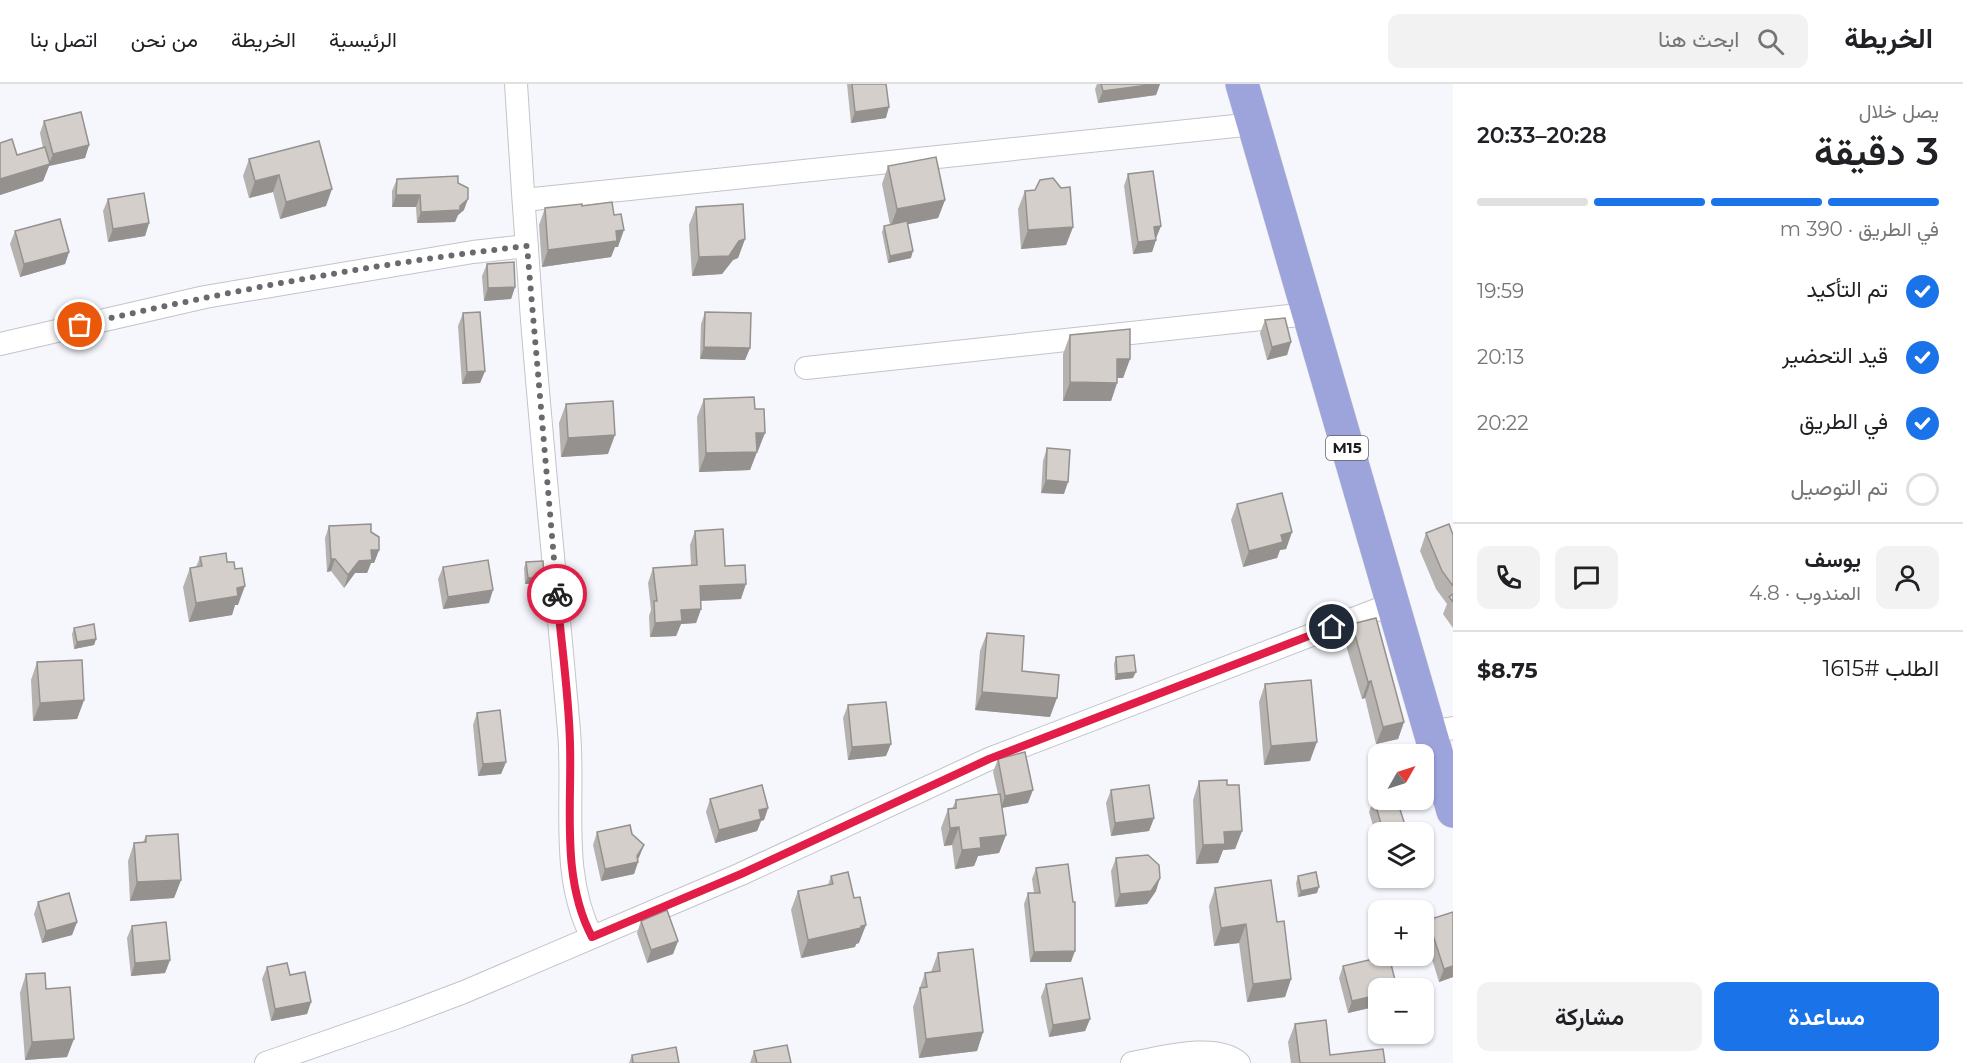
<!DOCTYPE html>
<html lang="ar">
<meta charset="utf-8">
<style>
:root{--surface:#fff;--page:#f2f2f2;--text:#202124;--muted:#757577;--line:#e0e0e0;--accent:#1a73e8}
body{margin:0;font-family:Montserrat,Vazirmatn,sans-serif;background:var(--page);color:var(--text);direction:rtl;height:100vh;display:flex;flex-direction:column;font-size:22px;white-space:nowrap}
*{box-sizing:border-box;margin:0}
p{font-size:20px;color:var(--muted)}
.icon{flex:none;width:33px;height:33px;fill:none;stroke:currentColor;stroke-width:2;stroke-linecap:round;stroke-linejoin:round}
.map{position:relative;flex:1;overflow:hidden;direction:ltr}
.sheet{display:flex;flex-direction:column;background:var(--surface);width:510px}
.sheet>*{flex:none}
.needle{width:39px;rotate:51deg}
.fabs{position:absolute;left:1368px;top:660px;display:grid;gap:12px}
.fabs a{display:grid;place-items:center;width:66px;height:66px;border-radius:12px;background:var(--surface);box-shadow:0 2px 4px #0004;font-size:30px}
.pin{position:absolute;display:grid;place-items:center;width:51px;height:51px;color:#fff;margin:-26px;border:3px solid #fff;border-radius:50%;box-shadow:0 2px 6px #0007}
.courier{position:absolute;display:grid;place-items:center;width:60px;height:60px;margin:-30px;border:4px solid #e11d48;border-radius:50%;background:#fff;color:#222;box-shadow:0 2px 8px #0007}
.head em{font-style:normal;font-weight:600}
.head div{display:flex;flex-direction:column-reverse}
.head{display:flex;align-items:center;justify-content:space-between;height:102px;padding:0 24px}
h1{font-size:39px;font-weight:600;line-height:45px}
.bar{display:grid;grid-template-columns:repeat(4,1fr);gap:9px 6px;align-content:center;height:72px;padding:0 24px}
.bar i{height:8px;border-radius:4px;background:var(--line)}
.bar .on{background:var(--accent)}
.bar p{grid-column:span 4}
.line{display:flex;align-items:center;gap:15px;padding:0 24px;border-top:2px solid var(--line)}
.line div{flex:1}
.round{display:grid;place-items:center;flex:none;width:63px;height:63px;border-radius:12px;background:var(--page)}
ol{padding:0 24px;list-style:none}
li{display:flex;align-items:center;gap:18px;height:66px}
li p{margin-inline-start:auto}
li .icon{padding:6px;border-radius:50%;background:var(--accent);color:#fff;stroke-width:4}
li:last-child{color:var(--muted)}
li i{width:33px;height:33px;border:3px solid var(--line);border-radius:50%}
.button{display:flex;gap:12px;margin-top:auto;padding:12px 24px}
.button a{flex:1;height:69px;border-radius:12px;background:var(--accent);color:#fff;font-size:24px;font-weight:600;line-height:69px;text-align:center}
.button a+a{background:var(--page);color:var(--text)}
header{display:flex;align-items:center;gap:36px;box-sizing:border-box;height:84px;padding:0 30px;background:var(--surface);border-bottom:2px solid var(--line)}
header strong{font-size:28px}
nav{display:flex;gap:33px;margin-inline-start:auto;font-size:21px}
.search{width:420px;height:54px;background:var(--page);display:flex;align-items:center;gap:15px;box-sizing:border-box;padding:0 21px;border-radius:12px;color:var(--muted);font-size:22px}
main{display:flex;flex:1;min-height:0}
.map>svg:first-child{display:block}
</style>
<header>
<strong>الخريطة</strong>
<div class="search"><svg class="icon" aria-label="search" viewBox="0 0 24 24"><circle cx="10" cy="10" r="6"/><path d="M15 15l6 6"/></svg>ابحث هنا</div>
<nav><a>الرئيسية</a><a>الخريطة</a><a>من نحن</a><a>اتصل بنا</a></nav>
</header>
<main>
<section class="sheet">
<div class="head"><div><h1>3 دقيقة</h1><p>يصل خلال</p></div><em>20:28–20:33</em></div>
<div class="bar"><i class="on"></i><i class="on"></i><i class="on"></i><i></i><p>في الطريق · 390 m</p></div>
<ol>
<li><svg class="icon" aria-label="check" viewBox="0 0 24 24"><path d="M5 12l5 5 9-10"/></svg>تم التأكيد<p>19:59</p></li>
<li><svg class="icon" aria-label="check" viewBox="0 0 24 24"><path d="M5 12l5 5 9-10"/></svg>قيد التحضير<p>20:13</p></li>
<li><svg class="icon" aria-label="check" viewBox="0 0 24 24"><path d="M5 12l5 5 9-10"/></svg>في الطريق<p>20:22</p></li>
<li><i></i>تم التوصيل</li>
</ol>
<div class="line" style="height:108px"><a class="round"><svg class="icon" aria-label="person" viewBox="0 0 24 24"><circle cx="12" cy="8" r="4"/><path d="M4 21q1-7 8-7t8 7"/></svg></a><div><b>يوسف</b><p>المندوب · 4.8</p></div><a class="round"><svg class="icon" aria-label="chat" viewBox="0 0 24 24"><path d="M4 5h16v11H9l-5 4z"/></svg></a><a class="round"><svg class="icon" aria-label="phone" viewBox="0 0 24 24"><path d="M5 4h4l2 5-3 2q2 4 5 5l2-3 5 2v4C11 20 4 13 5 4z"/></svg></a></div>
<div class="line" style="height:78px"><div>الطلب #1615</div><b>$8.75</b></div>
<div class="button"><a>مساعدة</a><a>مشاركة</a></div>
</section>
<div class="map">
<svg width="1453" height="979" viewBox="0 0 1453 979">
<rect width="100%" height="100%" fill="#f5f7fd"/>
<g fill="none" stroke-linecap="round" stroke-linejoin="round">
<defs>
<g id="minor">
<path d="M516,0C521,79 526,157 532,236C543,373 557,510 569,647C575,715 559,790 592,853"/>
<path d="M524,116L1254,40"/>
<path d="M0,260L205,213L473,168L527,162"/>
<path d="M806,284L1308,230"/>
<path d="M1429,648L1453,644"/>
<path d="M266,979L398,933L464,908L741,790L989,675L1392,520"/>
<path d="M1132,979C1161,974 1216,958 1239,979"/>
</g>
<path id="trunk" d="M1242,0L1453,727"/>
</defs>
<use href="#minor" stroke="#c3c4ca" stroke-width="24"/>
<use href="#trunk" stroke="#d2d2d2" stroke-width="34"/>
<use href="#minor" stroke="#fff" stroke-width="22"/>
<use href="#trunk" stroke="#9ca4db" stroke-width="33"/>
</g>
<g fill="#b6b2af">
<path d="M847,0H886V34L851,39Z"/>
<path d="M1097,0H1160L1156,11L1098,19L1095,5Z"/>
<path d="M44,37L89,61L85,74L49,82L43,97L0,111V59L17,71L43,64L40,49Z"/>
<path d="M319,57L326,122L280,135L273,108L249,114L243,92L249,75Z"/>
<path d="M888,82L945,116L938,134L907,140L911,174L888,179L882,148L884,142L890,141L882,100Z"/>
<path d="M1128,90L1161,142L1156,154V156L1152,168L1133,170L1124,102Z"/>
<path d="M397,95L458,99L464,126L458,131L455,138L417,139L416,123H392V107Z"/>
<path d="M1025,107L1073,143L1066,161L1021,165L1018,125Z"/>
<path d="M108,115L149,139L145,152L108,158L103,127Z"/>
<path d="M582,122L614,131L618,163H615L611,173L542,183L539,141L545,124Z"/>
<path d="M696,123L745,155L738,174L733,176L722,190L692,192L689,141Z"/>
<path d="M15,147L69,168L65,180L20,193L10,160Z"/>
<path d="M487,180L515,203L511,215L484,217L482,192Z"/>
<path d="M705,228L750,264L745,276L700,275L701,240Z"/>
<path d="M463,229L485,287L480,299L462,300L458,242Z"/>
<path d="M1265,236L1291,258L1287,271L1267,276L1260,249Z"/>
<path d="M1070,251L1130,275L1123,294H1117V299L1111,317H1063V270Z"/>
<path d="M704,315L755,325L758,367H757L750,386L699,388L697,333Z"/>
<path d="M566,320L608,370L561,373L559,339Z"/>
<path d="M1047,364L1064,410L1041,409L1043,377Z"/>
<path d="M1237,420L1292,448L1286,465L1280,466L1277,474L1243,483L1231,436Z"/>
<path d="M329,442L371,448L379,466L374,479H371L367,489H355L344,504L331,487L327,488L325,454Z"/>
<path d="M695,447L725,482L741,515L701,517V525L696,539L681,540L676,552L650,553L649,532L651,526L648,499L653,484L691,481L690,461Z"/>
<path d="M1426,449L1453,451V544L1443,530L1447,520L1436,505L1420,467Z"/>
<path d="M200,473L227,478L235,485L238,521H235L232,531L189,538L183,503L190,484L196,483Z"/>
<path d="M526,478L542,499L525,500L524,484Z"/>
<path d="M443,483L489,519L443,525L438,495Z"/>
<path d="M1352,540L1404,638L1398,655L1376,660L1365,614L1362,615L1345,558Z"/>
<path d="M74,544L96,555L94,561L74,565L72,550Z"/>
<path d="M987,549L1022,587L1050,633L975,626L980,567Z"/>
<path d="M1116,573L1133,594L1115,596L1114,580Z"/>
<path d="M37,578L84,616L77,635L33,637L31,596Z"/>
<path d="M1265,600L1310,677L1264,681L1259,618Z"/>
<path d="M848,621L886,672L848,676L843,634Z"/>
<path d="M477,629L506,678L501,690L478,692L473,641Z"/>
<path d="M998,675L1028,719L1002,724L1006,751L999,769L978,772L974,782L955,785L952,761L944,762L941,744L948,725H952L956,716L998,710L993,688Z"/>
<path d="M1199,697L1227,701L1242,747L1235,765L1223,766L1218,779L1196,780L1193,716Z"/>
<path d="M1111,706L1154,734L1149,747L1111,752L1106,719Z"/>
<path d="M710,715L768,724L764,736L761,737L757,747L715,759L706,728Z"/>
<path d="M1374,715L1402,748H1378V758L1369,728Z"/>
<path d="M597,748L632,750L644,761L638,776V778L634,790L601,797L593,761Z"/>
<path d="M146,752L181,796L174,814L130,817L128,777L134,759L143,758Z"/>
<path d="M1116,774L1156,807L1147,820L1115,823L1111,787Z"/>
<path d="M1036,784L1071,878H1030L1024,820L1028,809H1034L1032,795Z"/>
<path d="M831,792L859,859L856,860L855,863L801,874L791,826L798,807L828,801Z"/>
<path d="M1298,792L1317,809L1298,813L1296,799Z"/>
<path d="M1215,804L1277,838L1291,895L1285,913L1247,918L1239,859L1214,862L1209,822Z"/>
<path d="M38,818L77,838L72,851L42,859L34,830Z"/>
<path d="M1453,828V893L1439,898L1424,849L1428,836Z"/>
<path d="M641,837L678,857L673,870L647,879L637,849Z"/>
<path d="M132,842L170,876L165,889L131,892L127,854Z"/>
<path d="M938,869L983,948L977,967L919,974L913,923L925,889L931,888Z"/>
<path d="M1343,882L1378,904V922L1348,929L1339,894Z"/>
<path d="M267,883L290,891L311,918L307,930L271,937L262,895Z"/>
<path d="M26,890L46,905L67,973L25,976L20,909Z"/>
<path d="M1046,900L1090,935L1085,947L1049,953L1041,913Z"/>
<path d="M1295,940L1330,971L1385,979H1291L1288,958Z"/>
<path d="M754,967L791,979H750Z"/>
<path d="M632,971L679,979H629Z"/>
</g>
<g fill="#94918e">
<path d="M1156,0H1160L1156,11L1098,19L1103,7Z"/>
<path d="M889,23L886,34L851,39L855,28Z"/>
<path d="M89,61L85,74L49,82L43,97L0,111V95L49,80L53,70Z"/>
<path d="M279,91L273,108L249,114L255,97Z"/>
<path d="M332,105L326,122L280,135L286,118Z"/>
<path d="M396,111H420L416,123H392Z"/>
<path d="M468,115L464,126L458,131L455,138L417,139L421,128L460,122Z"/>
<path d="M945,116L938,134L890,144L897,125Z"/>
<path d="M149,139L145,152L108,158L113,145Z"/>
<path d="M1161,142L1156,154H1150L1154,143Z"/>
<path d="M1073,143L1066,161L1021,165L1028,146Z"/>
<path d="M624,146L618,163H615L611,173L542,183L548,166L616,147Z"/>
<path d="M745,155L738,174L733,176L722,190L692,192L699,173Z"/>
<path d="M1156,156L1152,168L1133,170L1138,158Z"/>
<path d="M913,167L911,174L888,179L890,172Z"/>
<path d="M69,168L65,180L20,193L24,180Z"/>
<path d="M515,203L511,215L484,217L488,204Z"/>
<path d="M1291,258L1287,271L1267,276L1272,263Z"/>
<path d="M704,263L750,264L745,276L700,275Z"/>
<path d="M1117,275H1130L1123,294H1111Z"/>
<path d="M485,287L480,299L462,300L467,288Z"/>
<path d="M1070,298L1117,299L1111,317H1063Z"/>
<path d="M756,349H765L758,367L750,368Z"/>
<path d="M615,351L608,370L561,373L568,354Z"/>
<path d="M757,368L750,386L699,388L706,369Z"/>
<path d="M1046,396L1068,398L1064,410L1041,409Z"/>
<path d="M1292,448L1286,465L1280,466L1277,474L1243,483L1249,467L1281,451Z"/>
<path d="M371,466H379L374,479H371L367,489H355L344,504L348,491L359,477Z"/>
<path d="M331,475H335L331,487L327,488Z"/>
<path d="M544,493L542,499L525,500L528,494Z"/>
<path d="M746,500L741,515L695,517L700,502Z"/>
<path d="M245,502L238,521H235L232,531L189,538L196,519L237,504Z"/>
<path d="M493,506L489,519L443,525L448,513Z"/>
<path d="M701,525L696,539L681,540L676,552L650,553L655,539L681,526Z"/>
<path d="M96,555L94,561L74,565L77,558Z"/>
<path d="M1136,588L1133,594L1115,596L1117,590Z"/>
<path d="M1371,597L1365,614L1362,615L1368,598Z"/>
<path d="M982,608L1057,614L1050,633L975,626Z"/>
<path d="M84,616L77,635L33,637L40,619Z"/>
<path d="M1404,638L1398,655L1376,660L1383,643Z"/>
<path d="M1317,658L1310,677L1264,681L1271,662Z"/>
<path d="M891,660L886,672L848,676L852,663Z"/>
<path d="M506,678L501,690L478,692L483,680Z"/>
<path d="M1033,706L1028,719L1001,724L1005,712Z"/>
<path d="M768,724L764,736L761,737L757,747L715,759L719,746L759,726Z"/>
<path d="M1154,734L1149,747L1111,752L1115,739Z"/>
<path d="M1405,741L1402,748H1383V747Z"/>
<path d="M959,743L952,761L944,762L950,744Z"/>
<path d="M1242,747L1235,765L1223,766L1218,779L1196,780L1203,761L1224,748Z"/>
<path d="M1006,751L999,769L978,772L974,782L955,785L962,766L980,754Z"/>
<path d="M644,761L639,773L636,778H638L634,790L601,797L605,785L637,772Z"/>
<path d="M1160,794L1156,807L1147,820L1115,823L1120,810Z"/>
<path d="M181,796L174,814L130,817L137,798Z"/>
<path d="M1319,803L1317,809L1298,813L1301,807Z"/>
<path d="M77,838L72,851L42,859L46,847Z"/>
<path d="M1246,840L1239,859L1214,862L1221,844Z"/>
<path d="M866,841L859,859L856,860L855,863L801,874L808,856Z"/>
<path d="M678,857L673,870L647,879L651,866Z"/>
<path d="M1075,867L1071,878H1030L1034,868Z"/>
<path d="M170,876L165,889L131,892L135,879Z"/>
<path d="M1453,882V893L1439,898L1444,885Z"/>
<path d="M1291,895L1285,913L1247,918L1253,900Z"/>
<path d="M1378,911V922L1348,929L1352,917Z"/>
<path d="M311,918L307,930L271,937L275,925Z"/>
<path d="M1090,935L1085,947L1049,953L1053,941Z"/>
<path d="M983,948L977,967L919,974L926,955Z"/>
<path d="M74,955L67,973L25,976L32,958Z"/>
</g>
<g fill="#d4cfcb" stroke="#94918e" stroke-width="1.5">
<path d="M852,0H886L889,23L855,28Z"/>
<path d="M1101,0H1156L1103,7Z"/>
<path d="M81,28L89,61L53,70L44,37Z"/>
<path d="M12,55L17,71L45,63L50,80L0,95V59Z"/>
<path d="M319,57L332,105L286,118L279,91L255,97L249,75Z"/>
<path d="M936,73L945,116L897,125L888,82Z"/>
<path d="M1153,87L1161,142L1154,143L1156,156L1138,158L1128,90Z"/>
<path d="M458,92V99L468,104V115L460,122V126L421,128L420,111H396L397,95Z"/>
<path d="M1053,94L1061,104L1070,103L1073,143L1028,146L1025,107L1035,106L1040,96Z"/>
<path d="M144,109L149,139L113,145L108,115Z"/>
<path d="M612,118L614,131L621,130L624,146L616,147L617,157L548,166L545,124L582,120V122Z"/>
<path d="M743,120L745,155L739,157L729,172L699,173L696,123Z"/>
<path d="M60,135L69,168L24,180L15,147Z"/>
<path d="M907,137L913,167L890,172L884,142Z"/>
<path d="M514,178L515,203L488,204L487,180Z"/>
<path d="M480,228L485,287L467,288L463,229Z"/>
<path d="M705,228L751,229L750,264L704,263Z"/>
<path d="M1285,234L1291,258L1272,263L1265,236Z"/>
<path d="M1130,245V275H1117V299L1070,298V251Z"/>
<path d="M754,313L755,325H764L765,349H756L757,368L706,369L704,315Z"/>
<path d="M613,317L615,351L568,354L566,320Z"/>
<path d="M1047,364L1070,366L1068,398L1046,396Z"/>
<path d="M1282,409L1292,448L1281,451L1283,458L1249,467L1237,420Z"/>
<path d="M371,440V448L379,453V466H371L372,476L359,477L348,491L335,475H331L329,442Z"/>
<path d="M1449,440L1453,451V502L1442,487L1426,449Z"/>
<path d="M723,445L725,482L745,481L746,500L700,502L701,525L681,526L682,537L655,539L654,517H657L653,484L697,481L695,447Z"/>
<path d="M226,469L227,478H234L235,485L242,484L245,502L237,504L238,512L196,519L190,484L202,482L200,473Z"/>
<path d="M488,476L493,506L448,513L443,483Z"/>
<path d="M543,477L544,493L528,494L526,478Z"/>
<path d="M1453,510V518L1449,513Z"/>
<path d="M1376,534L1404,638L1383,643L1371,597L1368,598L1352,540Z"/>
<path d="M94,540L96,555L77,558L74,544Z"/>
<path d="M987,549L1024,552L1022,587L1059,591L1057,614L982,608Z"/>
<path d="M1134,571L1136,588L1117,590L1116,573Z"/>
<path d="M82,576L84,616L40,619L37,578Z"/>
<path d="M1311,596L1317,658L1271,662L1265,600Z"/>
<path d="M886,618L891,660L852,663L848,621Z"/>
<path d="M500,626L506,678L483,680L477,629Z"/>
<path d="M1025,668L1033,706L1005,712L998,675Z"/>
<path d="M1227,696V701H1239L1242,747L1224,748L1225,760L1203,761L1199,697Z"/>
<path d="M762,701L768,724L759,726L761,735L719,746L710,715Z"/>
<path d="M1149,701L1154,734L1115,739L1111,706Z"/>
<path d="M1000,710L1006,751L980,754L981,764L962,766L959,743L950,744L948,725L956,724V716Z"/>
<path d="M1378,714V716H1397L1405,741L1383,747L1374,715Z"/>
<path d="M630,741L632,750L644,761L637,772L638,778L605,785L597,748Z"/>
<path d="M178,750L181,796L137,798L134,759L146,758V752Z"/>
<path d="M1148,771L1159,781L1160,794L1151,807L1120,810L1116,774Z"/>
<path d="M1068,780L1073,818H1075V867L1034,868L1028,809H1040L1036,784Z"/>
<path d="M848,788L854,814L860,813L866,841L861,842V844L808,856L798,807L833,800L831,792Z"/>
<path d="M1316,788L1319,803L1301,807L1298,792Z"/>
<path d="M1271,796L1277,838L1284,837L1291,895L1253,900L1246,840L1221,844L1215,804Z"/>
<path d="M69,809L77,838L46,847L38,818Z"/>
<path d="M667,826L678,857L651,866L641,837Z"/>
<path d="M1453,828V882L1444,885L1428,836Z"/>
<path d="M166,838L170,876L135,879L132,842Z"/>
<path d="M973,865L983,948L926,955L920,904L927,903L925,889L940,887L938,869Z"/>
<path d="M1386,872H1389L1397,904H1378V911L1352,917L1343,882Z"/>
<path d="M287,879L290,891L305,888L311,918L275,925L267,883Z"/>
<path d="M45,889L46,905L70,903L74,955L32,958L26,890Z"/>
<path d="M1082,894L1090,935L1053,941L1046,900Z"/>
<path d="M1326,936L1330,971L1383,965L1385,979H1300L1295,940Z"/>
<path d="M787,961L791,979H757L754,967Z"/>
<path d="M676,963L679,979H633L632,971Z"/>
</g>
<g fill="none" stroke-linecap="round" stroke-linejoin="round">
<path stroke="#696a6d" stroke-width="6" stroke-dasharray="0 10.8" d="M80,241C228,207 377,179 527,162L557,510"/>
<path stroke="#e11d48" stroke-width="8" d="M557,510C561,559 569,610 570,660C572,723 561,795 592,853L741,790L989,675L1332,543"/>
</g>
<g text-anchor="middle" stroke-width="4.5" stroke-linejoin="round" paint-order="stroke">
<rect fill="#fff" stroke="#616263" stroke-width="1.5" x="1326" y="352" width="42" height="24" rx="4.5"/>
<g font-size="15" font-weight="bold" fill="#1d1e20">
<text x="1347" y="369">M15</text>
</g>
</g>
</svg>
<div class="fabs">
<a><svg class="needle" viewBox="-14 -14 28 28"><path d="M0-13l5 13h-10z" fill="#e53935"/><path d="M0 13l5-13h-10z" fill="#757577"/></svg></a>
<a><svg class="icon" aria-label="layers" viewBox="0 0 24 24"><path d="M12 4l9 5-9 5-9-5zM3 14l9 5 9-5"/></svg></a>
<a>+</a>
<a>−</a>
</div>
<div class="pin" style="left:80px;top:241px;background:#ea580c"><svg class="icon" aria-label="bag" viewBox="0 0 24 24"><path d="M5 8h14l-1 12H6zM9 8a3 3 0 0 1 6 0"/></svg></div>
<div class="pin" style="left:1332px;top:543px;background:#1f2937"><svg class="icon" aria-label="home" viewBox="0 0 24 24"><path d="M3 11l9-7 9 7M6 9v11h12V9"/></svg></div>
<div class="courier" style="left:557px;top:510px"><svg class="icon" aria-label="bike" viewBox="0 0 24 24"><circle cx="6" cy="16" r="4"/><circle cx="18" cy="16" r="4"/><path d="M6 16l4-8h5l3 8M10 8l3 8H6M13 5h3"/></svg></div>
</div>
</main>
